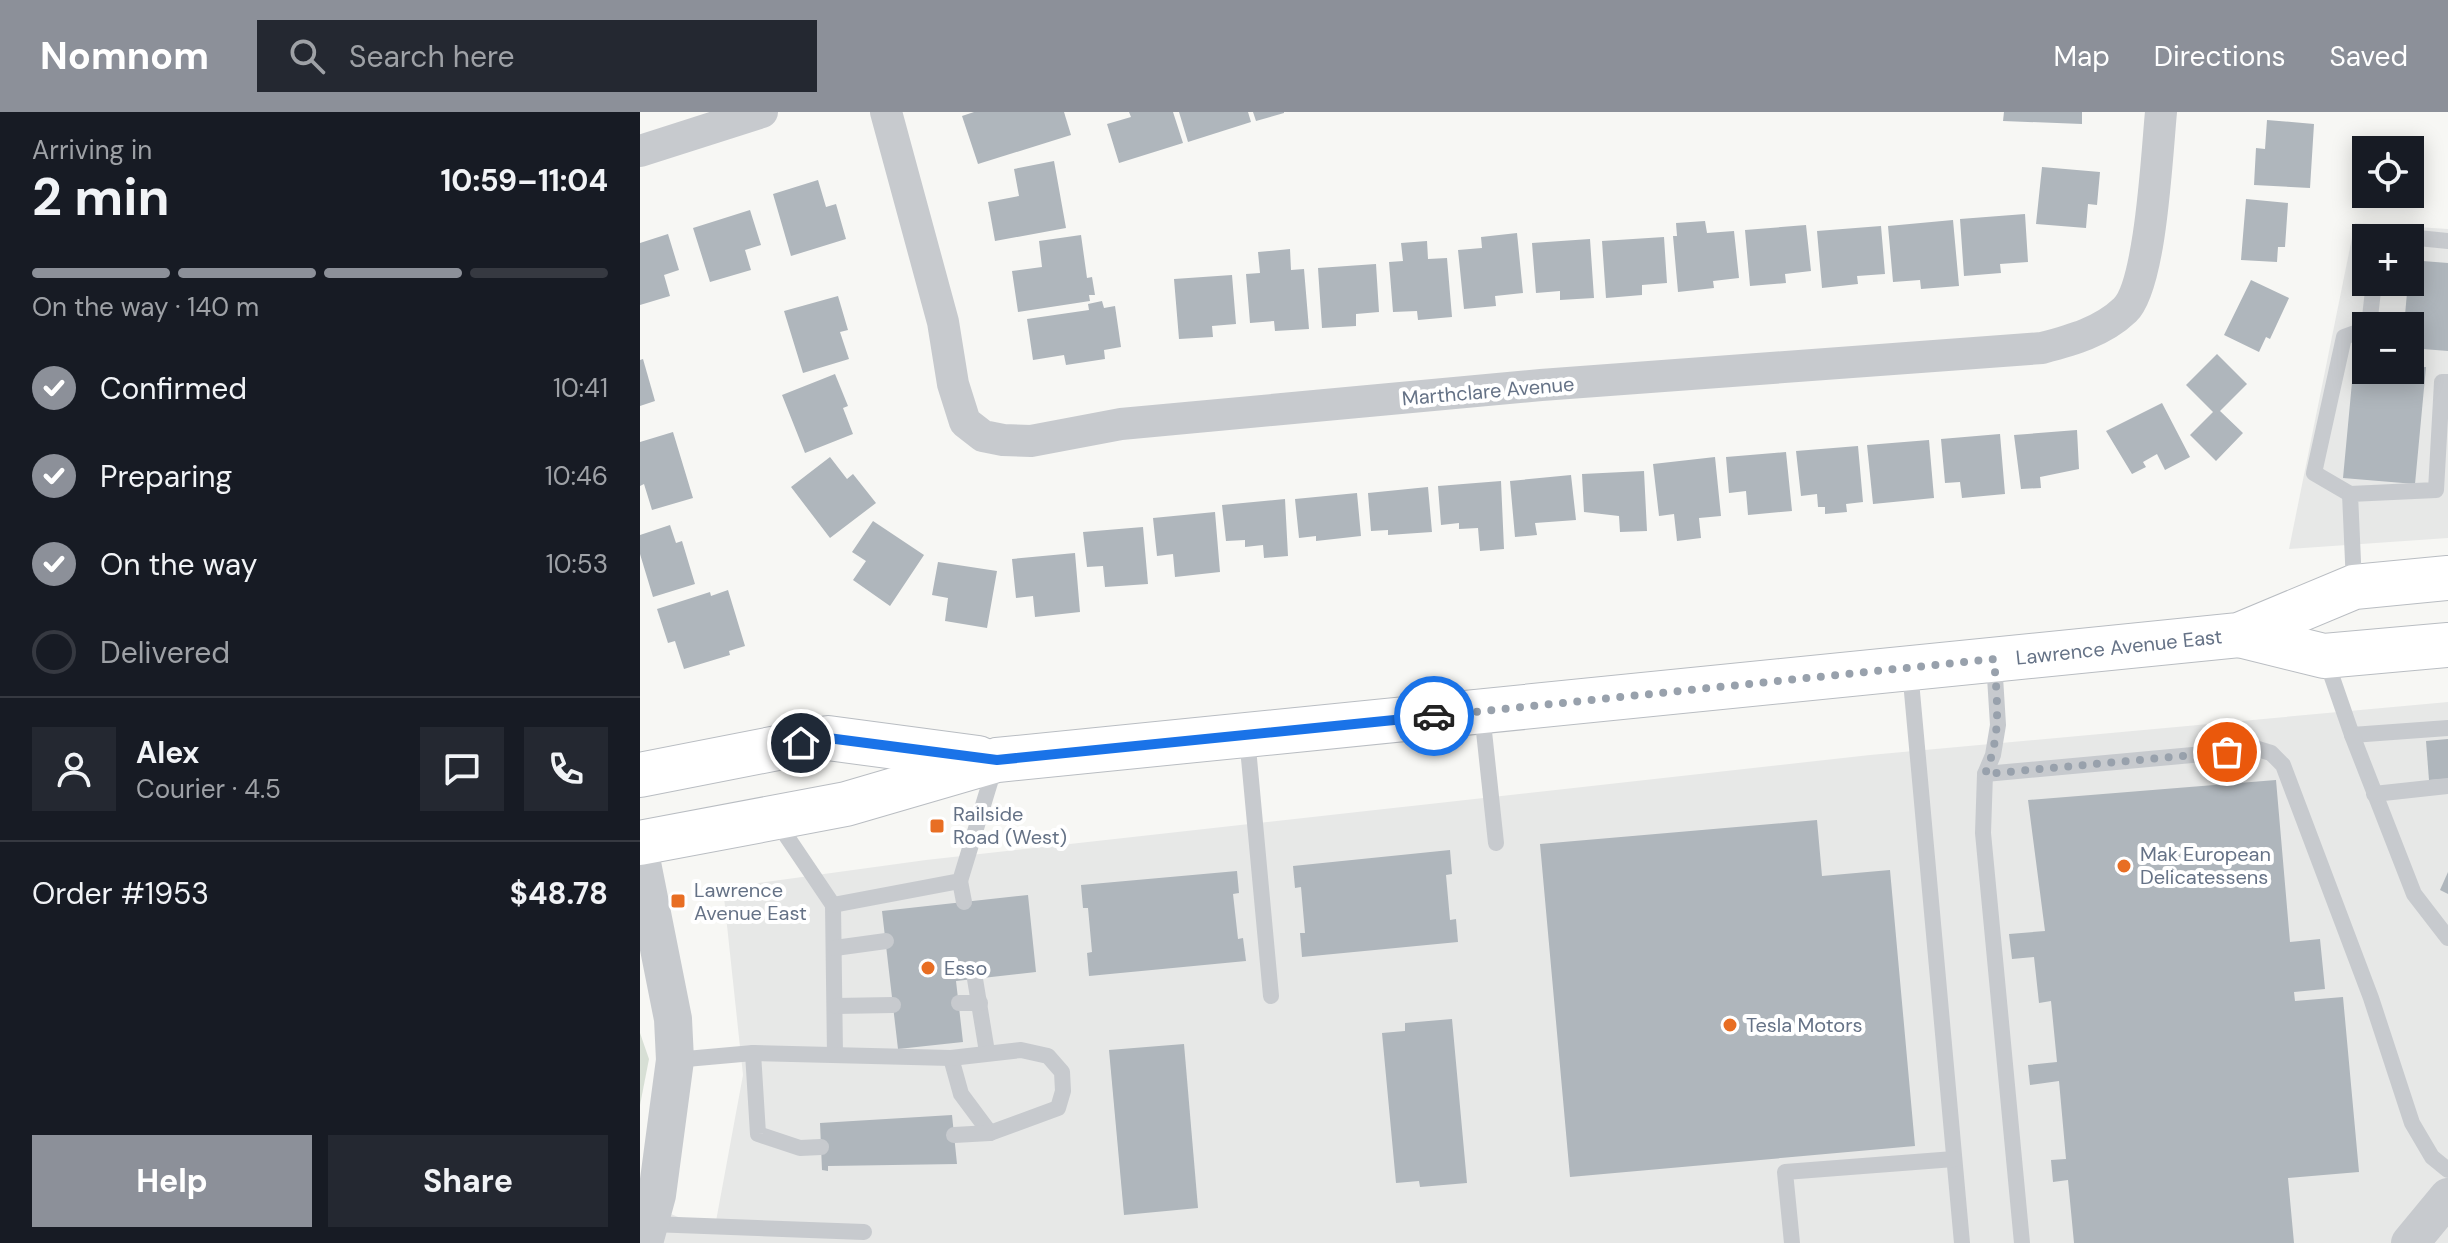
<!DOCTYPE html>
<meta charset="utf-8">
<style>
:root{--surface:#171b24;--page:#242831;--text:#f1f3f6;--muted:#9ea1a6;--line:#363941;--accent:#8c9099}
body{margin:0;font-family:"DM Sans",sans-serif;background:var(--page);color:var(--text);height:100vh;display:flex;flex-direction:column;font-size:30px;white-space:nowrap}
*{box-sizing:border-box;margin:0}
p{font-size:26px;color:var(--muted)}
.icon{flex:none;width:44px;height:44px;fill:none;stroke:currentColor;stroke-width:2;stroke-linecap:round;stroke-linejoin:round}
.map{position:relative;flex:1;overflow:hidden}
.sheet{display:flex;flex-direction:column;background:var(--surface);width:640px}
.sheet>*{flex:none}
.controls{position:absolute;left:1712px;top:24px;display:grid;gap:16px}
.controls a{display:grid;place-items:center;width:72px;height:72px;border-radius:0px;background:var(--surface);box-shadow:0 4px 20px #0003;font-size:40px}
.pin{position:absolute;display:grid;place-items:center;width:68px;height:68px;color:#fff;margin:-34px;border:4px solid #fff;border-radius:50%;box-shadow:0 2px 8px #0007}
.courier{position:absolute;display:grid;place-items:center;width:80px;height:80px;margin:-40px;border:6px solid #1a73e8;border-radius:50%;background:#fff;color:#222;box-shadow:0 2px 10px #0007}
.summary em{font-style:normal;font-weight:700}
.summary div{display:flex;flex-direction:column-reverse}
.summary{display:flex;align-items:center;justify-content:space-between;height:136px;padding:0 32px}
h1{font-size:52px;font-weight:700;line-height:60px}
.bar{display:grid;grid-template-columns:repeat(4,1fr);gap:12px 8px;align-content:center;height:96px;padding:0 32px}
.bar i{height:10px;border-radius:6px;background:var(--line)}
.bar .current{background:var(--accent)}
.bar p{grid-column:span 4}
.line{display:flex;align-items:center;gap:20px;padding:0 32px;border-top:2px solid var(--line)}
.line div{flex:1}
.round{display:grid;place-items:center;flex:none;width:84px;height:84px;border-radius:0px;background:var(--page)}
ol{padding:0 32px;list-style:none}
li{display:flex;align-items:center;gap:24px;height:88px}
li p{margin-inline-start:auto}
li .icon{padding:8px;border-radius:50%;background:var(--accent);color:#fff;stroke-width:4}
li:last-child{color:var(--muted)}
li i{width:44px;height:44px;border:4px solid var(--line);border-radius:50%}
.primary-button{display:flex;gap:16px;margin-top:auto;padding:16px 32px}
.primary-button a{flex:1;height:92px;border-radius:0px;background:var(--accent);color:#fff;font-size:32px;font-weight:700;line-height:92px;text-align:center}
.primary-button a+a{background:var(--page);color:var(--text)}
header{display:flex;align-items:center;gap:48px;box-sizing:border-box;height:112px;padding:0 40px;background:var(--accent);color:#fff}
header strong{font-size:38px}
nav{display:flex;gap:44px;margin-inline-start:auto;font-size:28px}
.search{width:560px;height:72px;background:var(--page);display:flex;align-items:center;gap:20px;box-sizing:border-box;padding:0 28px;border-radius:0px;color:var(--muted);font-size:30px}
main{display:flex;flex:1;min-height:0}
.map>svg:first-child{display:block}
</style>
<header>
<strong>Nomnom</strong>
<div class="search"><svg class="icon" aria-label="search" viewBox="0 0 24 24"><circle cx="10" cy="10" r="6"/><path d="M15 15l6 6"/></svg>Search here</div>
<nav><a>Map</a><a>Directions</a><a>Saved</a></nav>
</header>
<main>
<section class="sheet">
<div class="summary"><div><h1>2 min</h1><p>Arriving in</p></div><em>10:59–11:04</em></div>
<div class="bar"><i class="current"></i><i class="current"></i><i class="current"></i><i></i><p>On the way · 140 m</p></div>
<ol>
<li><svg class="icon" aria-label="check" viewBox="0 0 24 24"><path d="M5 12l5 5 9-10"/></svg>Confirmed<p>10:41</p></li>
<li><svg class="icon" aria-label="check" viewBox="0 0 24 24"><path d="M5 12l5 5 9-10"/></svg>Preparing<p>10:46</p></li>
<li><svg class="icon" aria-label="check" viewBox="0 0 24 24"><path d="M5 12l5 5 9-10"/></svg>On the way<p>10:53</p></li>
<li><i></i>Delivered</li>
</ol>
<div class="line" style="height:144px"><a class="round"><svg class="icon" aria-label="person" viewBox="0 0 24 24"><circle cx="12" cy="8" r="4"/><path d="M4 21q1-7 8-7t8 7"/></svg></a><div><b>Alex</b><p>Courier · 4.5</p></div><a class="round"><svg class="icon" aria-label="chat" viewBox="0 0 24 24"><path d="M4 5h16v11H9l-5 4z"/></svg></a><a class="round"><svg class="icon" aria-label="phone" viewBox="0 0 24 24"><path d="M5 4h4l2 5-3 2q2 4 5 5l2-3 5 2v4C11 20 4 13 5 4z"/></svg></a></div>
<div class="line" style="height:104px"><div>Order #1953</div><b>$48.78</b></div>
<div class="primary-button"><a>Help</a><a>Share</a></div>
</section>
<div class="map">
<svg width="1808" height="1131" viewBox="0 0 1808 1131">
<rect width="100%" height="100%" fill="#f7f7f4"/>
<g fill="#e7e8e7" fill-rule="evenodd">
<path d="M1715,111L1808,117V426L1649,437ZM1726,126H1770V170H1726ZM1726,214H1770V258H1726Z"/>
<path d="M1808,590V1131H0V1089L74,1120L103,963L83,776L286,748L1230,643Z"/>
</g>
<path fill="#d7dfd5" d="M0,921L9,947L0,993Z"/>
<g fill="#afb6bc">
<path d="M334,0H424L431,23L338,52L322,4Z"/>
<path d="M489,0H533L543,31L479,51L467,12L491,5Z"/>
<path d="M539,0H608L611,10L548,30Z"/>
<path d="M613,0H644V1L616,9Z"/>
<path d="M1364,0H1442V12L1363,9Z"/>
<path d="M1627,8L1674,12L1670,76L1614,73L1616,36L1625,37Z"/>
<path d="M414,49L426,116L355,129L348,90L379,84L374,57Z"/>
<path d="M1402,55L1460,60L1457,93L1448,92L1446,116L1396,112Z"/>
<path d="M178,68L186,95L196,92L206,127L151,144L133,82Z"/>
<path d="M1606,87L1648,91L1645,135H1638L1637,150L1601,148Z"/>
<path d="M110,98L121,133L105,138L111,158L70,170L53,116Z"/>
<path d="M1385,102L1388,150L1360,152L1361,161L1324,164L1320,107Z"/>
<path d="M1313,108L1319,174L1281,177L1280,168L1253,170L1248,114Z"/>
<path d="M1065,109L1067,121L1094,119L1099,166L1073,169L1074,176L1038,180L1033,124H1037L1036,111Z"/>
<path d="M1166,113L1171,159L1145,162L1146,171L1110,174L1105,118Z"/>
<path d="M1241,114L1245,162L1217,164L1218,172L1182,176L1177,119Z"/>
<path d="M877,121L883,181L855,184L856,194L824,197L818,138L842,136L841,125Z"/>
<path d="M28,122L39,158L24,163L30,184L0,193V131Z"/>
<path d="M441,123L447,166L452,165L455,183H449L450,189L378,200L372,159L402,155L399,129Z"/>
<path d="M1024,125L1027,171L1002,173V183L966,186L962,129Z"/>
<path d="M950,127L954,186L920,188V179L896,181L892,131Z"/>
<path d="M787,129L788,147L807,146L812,205L778,208L777,199L753,200L749,150L763,149L761,131Z"/>
<path d="M650,137L651,158L664,157L669,217L635,219L634,209L610,211L606,162L620,161L618,140Z"/>
<path d="M1770,148L1808,151V239L1770,236V214H1764Z"/>
<path d="M736,152L739,200L716,202V214L682,216L678,156Z"/>
<path d="M592,163L596,212L572,214L573,225L539,227L534,167Z"/>
<path d="M1611,168L1649,186L1630,227L1626,225L1619,240L1584,223Z"/>
<path d="M198,184L208,218L200,220L209,247L163,261L144,199Z"/>
<path d="M462,189L464,196L475,194L481,235L464,238L465,247L426,253L424,243L393,248L387,207L449,198L448,192Z"/>
<path d="M1577,242L1607,272L1580,299L1603,321L1576,349L1550,323L1573,300L1546,273Z"/>
<path d="M3,247L15,289L0,294V248Z"/>
<path d="M1714,249L1726,250V258L1786,255L1775,372L1703,366Z"/>
<path d="M195,262L208,294L203,296L213,322L165,341L142,283Z"/>
<path d="M1522,291L1550,345L1525,358L1517,342L1503,350L1506,355L1492,362L1466,319Z"/>
<path d="M1437,318L1439,357L1400,365L1401,376L1381,377L1374,323Z"/>
<path d="M33,320L53,386L12,398L4,372L0,374V330Z"/>
<path d="M1360,322L1365,382L1322,386L1320,370L1305,371L1301,327Z"/>
<path d="M1289,328L1294,386L1233,392L1227,333Z"/>
<path d="M1218,334L1223,390L1206,392L1207,400L1185,402V395H1178L1177,382L1161,384L1156,339Z"/>
<path d="M1146,340L1152,399L1108,403L1106,379L1089,381L1086,345Z"/>
<path d="M190,345L207,367L213,362L236,391L190,426L151,375Z"/>
<path d="M1075,345L1081,404L1059,406L1061,426L1037,429L1034,402L1019,404L1013,352Z"/>
<path d="M1004,359L1007,419L980,420L979,404L944,400L942,362Z"/>
<path d="M931,363L936,408L895,411L897,423L875,425L870,369Z"/>
<path d="M861,369L864,437L840,439L838,416L819,417V411L801,413L798,374Z"/>
<path d="M788,375L792,420L748,423V418L731,419L728,381Z"/>
<path d="M717,381L721,424L676,429V424L659,426L655,387Z"/>
<path d="M645,387L648,444L624,446L623,433L605,435V428L586,429L582,393Z"/>
<path d="M575,400L580,460L535,465L533,442L517,444L513,406Z"/>
<path d="M233,409L284,443L250,494L213,468L226,449L212,440Z"/>
<path d="M30,413L36,431L42,429L55,472L13,485L0,442V423Z"/>
<path d="M503,415L508,472L465,475L463,454L447,455L443,420Z"/>
<path d="M435,441L440,500L395,505L393,484L376,486L372,447Z"/>
<path d="M298,450L357,459L347,516L305,509L308,486L292,483Z"/>
<path d="M88,478L105,534L89,539L90,543L44,557L35,529L28,531L17,497L70,480L71,484Z"/>
<path d="M1808,627V667L1789,668L1786,629Z"/>
<path d="M1636,668L1650,830L1680,827L1685,877L1654,880L1655,889L1703,885L1719,1060L1648,1066L1654,1131H1434L1428,1068L1413,1070L1411,1048L1426,1047L1419,969L1390,973L1388,953L1417,950L1411,889L1399,891L1394,845L1372,847L1369,822L1405,819L1388,688Z"/>
<path d="M1177,708L1182,764L1250,758L1275,1034L930,1065L900,732Z"/>
<path d="M810,738L812,762L806,763L810,808L816,807L818,830L662,845L660,821H665L661,775L655,776L653,754Z"/>
<path d="M597,759L599,781L593,782L598,827L603,826L606,849L449,864L447,841L452,840L448,796H443L441,773Z"/>
<path d="M1808,760V782L1800,778Z"/>
<path d="M388,783L396,860L316,869L323,930L258,937L242,799Z"/>
<path d="M812,907L827,1071L780,1075L779,1069L756,1071L742,921L765,919V911Z"/>
<path d="M544,932L558,1096L484,1103L469,938Z"/>
<path d="M312,1003L317,1052L188,1054V1059L182,1058L180,1011Z"/>
</g>
<g fill="none" stroke-linecap="round" stroke-linejoin="round">
<defs>
<g id="secondary">
<path d="M1599,523L1684,544L1808,533"/>
<path d="M0,663L188,626L338,646"/>
<path d="M0,731L206,692L357,648L1599,523L1714,475L1808,466"/>
</g>
</defs>
<use href="#secondary" stroke="#b9bdc2" stroke-width="46"/>
<g stroke="#c7cace" stroke-width="16">
<path d="M1739,126V122L1808,129"/>
<path d="M1729,214L1734,170"/>
<path d="M1710,382L1674,361L1704,225L1726,217"/>
<path d="M1714,472L1710,382L1796,378L1802,270H1808"/>
<path d="M1685,545L1712,623L1808,616"/>
<path d="M1354,549L1358,613L1353,643L1345,662L1343,721L1382,1131"/>
<path d="M1270,558L1322,1131"/>
<path d="M842,601L856,731"/>
<path d="M1712,623L1774,782L1808,826"/>
<path d="M607,625L631,884"/>
<path d="M1345,662L1618,637L1631,641L1643,653L1731,886L1772,1011L1792,1045L1808,1058"/>
<path d="M1734,682L1808,674"/>
<path d="M137,710L193,793L195,943"/>
<path d="M320,769L324,790"/>
<path d="M193,793L320,769L355,654"/>
<path d="M195,836L246,829"/>
<path d="M335,867L347,940"/>
<path d="M319,891H340"/>
<path d="M196,894L253,893"/>
<path d="M113,941L118,1022L160,1036L181,1035"/>
<path d="M311,946L321,982L350,1021"/>
<path d="M35,948L113,941L311,946L381,938L408,944L422,960L423,979L418,996L350,1021L314,1023"/>
<path d="M11,1112L224,1120"/>
<path d="M1152,1131L1145,1060L1314,1047"/>
</g>
<g stroke="#c7cace" stroke-width="32">
<path d="M246,0L303,210L313,272L325,310L343,324L363,328L391,329L481,312L901,273L1402,236C1432,228 1462,220 1485,198C1511,173 1517,40 1521,0"/>
<path d="M0,39L122,0"/>
</g>
<g stroke="#c7cace" stroke-width="38">
<path d="M0,741L33,907L35,948L17,1083L4,1131"/>
<path d="M1770,1131L1808,1085"/>
</g>
<use href="#secondary" stroke="#fff" stroke-width="44"/>
</g>
<g fill="none" stroke-linecap="round" stroke-linejoin="round">
<path stroke="#98a1ac" stroke-width="8" stroke-dasharray="0 14.4" d="M794,604L1354,547C1357,587 1362,624 1345,662L1587,640"/>
<path stroke="#1a73e8" stroke-width="10" d="M161,631L188,626L357,648L794,604"/>
</g>
<g fill="#e86e23" stroke="#fff" stroke-width="3">
<rect x="289" y="706" width="16" height="16" rx="4"/>
<circle cx="1484" cy="754" r="8"/>
<rect x="30" y="781" width="16" height="16" rx="4"/>
<circle cx="288" cy="856" r="8"/>
<circle cx="1090" cy="913" r="8"/>
</g>
<g text-anchor="middle" stroke-width="8" stroke-linejoin="round" paint-order="stroke">
<g font-size="20" fill="#657286" stroke="#fff">
<text transform="translate(848 279) rotate(-5)" y="7">Marthclare Avenue</text>
<text transform="translate(1479 535) rotate(-6)" y="7">Lawrence Avenue East</text>
</g>
<g font-size="20" fill="#657286" stroke="#fff" text-anchor="start">
<text x="313" y="709">Railside<tspan x="313" dy="23">Road (West)</tspan></text>
<text x="1500" y="749">Mak European<tspan x="1500" dy="23">Delicatessens</tspan></text>
<text x="54" y="785">Lawrence<tspan x="54" dy="23">Avenue East</tspan></text>
<text x="304" y="863">Esso</text>
<text x="1106" y="920">Tesla Motors</text>
</g>
</g>
</svg>
<div class="controls">
<a><svg class="icon" aria-label="locate" viewBox="0 0 24 24"><circle cx="12" cy="12" r="6"/><path d="M12 2v4M12 18v4M2 12h4M18 12h4"/></svg></a>
<a>+</a>
<a>−</a>
</div>
<div class="pin" style="left:1587px;top:640px;background:#ea580c"><svg class="icon" aria-label="bag" viewBox="0 0 24 24"><path d="M5 8h14l-1 12H6zM9 8a3 3 0 0 1 6 0"/></svg></div>
<div class="pin" style="left:161px;top:631px;background:#1f2937"><svg class="icon" aria-label="home" viewBox="0 0 24 24"><path d="M3 11l9-7 9 7M6 9v11h12V9"/></svg></div>
<div class="courier" style="left:794px;top:604px"><svg class="icon" aria-label="car" viewBox="0 0 24 24"><path d="M5 17H2v-5l4-1 3-4h7l3 4 3 1v5h-3M9 17h6M6 11h13"/><circle cx="7" cy="17" r="2"/><circle cx="17" cy="17" r="2"/></svg></div>
</div>
</main>
